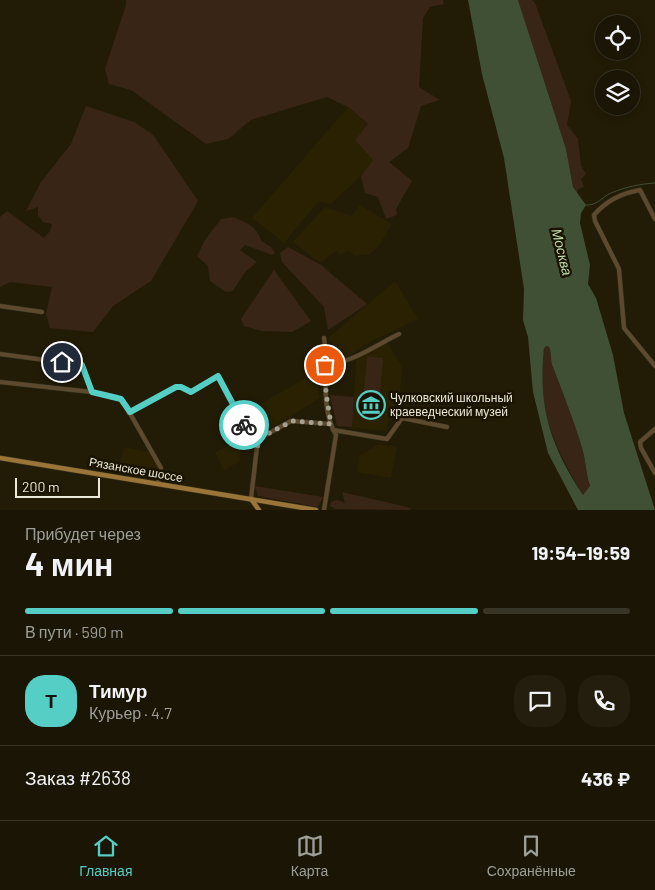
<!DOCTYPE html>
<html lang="ru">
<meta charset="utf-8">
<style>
:root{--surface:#1a1504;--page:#231e0e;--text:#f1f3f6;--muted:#9f9f9a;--line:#383426;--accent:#55cec5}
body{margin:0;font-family:Barlow,sans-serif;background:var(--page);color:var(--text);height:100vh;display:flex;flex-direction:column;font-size:19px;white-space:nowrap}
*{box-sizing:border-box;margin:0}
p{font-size:16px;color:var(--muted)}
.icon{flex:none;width:28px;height:28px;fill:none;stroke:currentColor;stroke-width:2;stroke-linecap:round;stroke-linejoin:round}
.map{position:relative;height:510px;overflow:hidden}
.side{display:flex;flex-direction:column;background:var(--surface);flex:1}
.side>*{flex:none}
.fabs{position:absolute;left:595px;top:15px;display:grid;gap:10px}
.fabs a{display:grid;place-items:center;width:45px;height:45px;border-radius:50%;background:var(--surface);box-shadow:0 2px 8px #0003,0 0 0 1px var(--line);font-size:25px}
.scale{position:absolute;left:15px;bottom:12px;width:85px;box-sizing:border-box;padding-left:5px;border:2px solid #ece8da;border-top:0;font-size:14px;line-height:18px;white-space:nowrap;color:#ece8da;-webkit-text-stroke:4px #191300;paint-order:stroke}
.pin{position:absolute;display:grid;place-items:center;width:42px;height:42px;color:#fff;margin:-21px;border:2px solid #fff;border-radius:50%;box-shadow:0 1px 5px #0007}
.courier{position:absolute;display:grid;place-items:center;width:50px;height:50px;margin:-25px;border:4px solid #55cec5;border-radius:50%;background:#fff;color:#222;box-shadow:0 1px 6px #0007}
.overview em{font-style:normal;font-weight:700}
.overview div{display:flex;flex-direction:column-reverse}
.overview{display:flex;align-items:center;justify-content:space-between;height:85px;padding:0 25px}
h1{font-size:32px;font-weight:700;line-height:38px}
.bar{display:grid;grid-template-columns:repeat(4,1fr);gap:8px 5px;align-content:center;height:60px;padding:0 25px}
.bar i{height:6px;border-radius:4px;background:var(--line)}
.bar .on{background:var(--accent)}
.bar p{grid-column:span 4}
.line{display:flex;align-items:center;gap:12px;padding:0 25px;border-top:1px solid var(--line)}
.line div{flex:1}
.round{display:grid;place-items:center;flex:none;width:52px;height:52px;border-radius:20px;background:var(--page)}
.menu{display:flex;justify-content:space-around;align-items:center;height:70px;border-top:1px solid var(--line);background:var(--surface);font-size:14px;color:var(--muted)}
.menu a{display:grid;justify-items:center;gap:2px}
.menu .on{color:var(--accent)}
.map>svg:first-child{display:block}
</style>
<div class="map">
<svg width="655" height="510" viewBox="0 0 655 510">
<rect width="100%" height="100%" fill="#221c06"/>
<g fill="#292102">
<path d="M348,107L368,125L355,140L373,160L361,176L331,204L319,201L284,243L252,218Z"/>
<path d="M360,205L392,224L378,247L370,254L355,256L348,251L340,255L336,251L323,261L319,262L293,242L325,207L352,216Z"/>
<path d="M395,281L418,319L368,343L344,359L328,338Z"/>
<path d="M387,342L402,367L398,419H389L387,431L352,428L356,360Z"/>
<path d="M316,372L320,398L258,436L245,413Z"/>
<path d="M379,444L397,447L391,478L357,472L359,456Z"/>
<path d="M229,445H236L241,453L239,462L224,470L215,452Z"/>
<path d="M124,447L149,452L159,469L157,480L118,474Z"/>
</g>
<g fill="#392516">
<path d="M126,0H443L444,4L430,7L423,18L419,87L440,100L421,106L408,148L389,162L412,181L396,209L397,215L386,219L378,197L365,193L361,176L373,160L355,140L368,124L348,107L327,97L251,120L228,139L206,144L131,90L109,84L105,69L126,5Z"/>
<path d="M518,0H532L535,3L571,101L567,125L578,139L581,166L586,174L581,179L584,187L578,189L577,193L573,187L566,149Z"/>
<path d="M86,106L134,122L153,135L198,201L151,281L113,306L93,332L50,328L46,314L52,287L10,282L0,287V217L7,211L44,238L50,231L52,224L43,222L38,215V207L26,211L41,182L71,144Z"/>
<path d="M233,217C245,222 258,227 261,241L271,247L275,253L272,255L245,245L240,250L257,262L245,272L233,291L226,292L210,281L208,266L197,256L205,240L221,219Z"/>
<path d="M288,247L321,265L367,304L328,330L324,307L282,262L280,253Z"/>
<path d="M274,270L311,321L292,332L262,331L244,326L241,319Z"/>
<path d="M546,346L549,347C552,354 550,360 553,366C562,394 575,420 582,448C586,461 586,474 590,487L583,495C551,440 538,413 544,347Z"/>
<path d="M367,356L383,358L380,393L364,391Z"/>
<path d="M330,395L354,397L352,427L337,426Z"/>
<path d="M255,486L323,497L318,507L258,496Z"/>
<path d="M342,492L411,508L410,510L336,509L330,506L331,502L337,500L345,503Z"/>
</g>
<path fill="#405035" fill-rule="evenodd" d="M468,0H518L566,149L573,187L586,205L581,213L580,223L590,265L588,284L596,298L613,355L624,413L655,510H578L548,453L533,392L528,337L523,320L524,289L504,158L482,74ZM546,346L549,347C552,354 550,360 553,367C563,394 574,420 582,448C586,461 586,474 590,486L583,495C550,445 538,407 544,348Z"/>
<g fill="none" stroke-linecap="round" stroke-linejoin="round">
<path stroke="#405035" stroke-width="1" d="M586,205C597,206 602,197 611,193C626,187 639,184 655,183"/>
<defs>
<g id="minor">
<path d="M655,219L640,190C622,193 606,201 594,215L595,221L619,269L624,328L655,366"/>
<path d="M0,306L42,312"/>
<path d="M324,338C329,369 319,406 336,435L324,510"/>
<path d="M0,354L82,365L92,392L117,397L123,401L161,468L158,484"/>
<path d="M325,365C352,363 376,345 399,334"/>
<path d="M0,382L92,392"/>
<path d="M129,413L176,387H181L191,392L218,376L257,447"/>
<path d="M655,429L640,442L641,448L655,473"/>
<path d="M333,430L387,439L402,418L447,427"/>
<path d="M251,499L257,447L262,437L291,421L331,424"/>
</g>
<g id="major">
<path d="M0,458L316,510"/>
<path d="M251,499L259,510"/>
</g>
</defs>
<use href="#minor" stroke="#3e3924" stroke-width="5"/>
<use href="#major" stroke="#3e3924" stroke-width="5.5"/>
<use href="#minor" stroke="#5c492e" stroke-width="4"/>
<use href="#major" stroke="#9b7438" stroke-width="4.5"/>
</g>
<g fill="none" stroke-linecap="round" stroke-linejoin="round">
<path stroke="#a5a190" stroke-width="5" stroke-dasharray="0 9" d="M244,425L257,447L262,437L292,421L331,424L326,393L325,365"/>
<path stroke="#55cec5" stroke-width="6" d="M62,362L82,365L92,392L121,399L130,412L176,387H181L191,392L218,376L244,425"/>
</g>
<defs>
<symbol id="museum-ring" viewBox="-11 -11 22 22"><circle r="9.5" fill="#191300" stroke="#55cec5" stroke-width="1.5"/><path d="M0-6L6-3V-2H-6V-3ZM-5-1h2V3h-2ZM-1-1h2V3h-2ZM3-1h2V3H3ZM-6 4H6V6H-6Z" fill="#55cec5"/></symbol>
</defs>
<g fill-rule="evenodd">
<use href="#museum-ring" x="355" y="389" width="32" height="32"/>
</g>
<g text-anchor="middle" stroke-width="5" stroke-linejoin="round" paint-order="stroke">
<g font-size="12" fill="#ece8da" stroke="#191300" text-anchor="start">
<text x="390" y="402">Чулковский школьный<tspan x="390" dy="14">краеведческий музей</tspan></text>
</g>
<g font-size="12" fill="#ece8da" stroke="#191300">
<text transform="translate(136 470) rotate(10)" y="4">Рязанское шоссе</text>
</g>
<g font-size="14" font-style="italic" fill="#bedca8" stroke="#191300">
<text transform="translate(562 252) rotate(76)" y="5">Москва</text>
</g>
</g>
</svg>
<div class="fabs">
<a><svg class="icon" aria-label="locate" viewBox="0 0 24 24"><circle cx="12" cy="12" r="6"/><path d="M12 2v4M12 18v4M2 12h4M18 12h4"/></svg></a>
<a><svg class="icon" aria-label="layers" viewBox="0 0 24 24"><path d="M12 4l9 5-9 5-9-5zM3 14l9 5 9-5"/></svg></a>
</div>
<div class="scale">200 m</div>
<div class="pin" style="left:325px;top:365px;background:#ea580c"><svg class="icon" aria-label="bag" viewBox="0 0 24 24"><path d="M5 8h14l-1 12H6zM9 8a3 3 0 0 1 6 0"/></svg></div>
<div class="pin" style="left:62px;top:362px;background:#1f2937"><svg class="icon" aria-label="home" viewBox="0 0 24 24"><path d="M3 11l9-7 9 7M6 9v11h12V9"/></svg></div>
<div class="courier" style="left:244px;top:425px"><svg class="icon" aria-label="bike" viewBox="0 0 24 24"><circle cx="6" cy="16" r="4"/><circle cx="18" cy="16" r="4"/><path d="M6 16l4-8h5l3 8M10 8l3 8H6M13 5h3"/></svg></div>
</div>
<section class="side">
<div class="overview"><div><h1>4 мин</h1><p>Прибудет через</p></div><em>19:54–19:59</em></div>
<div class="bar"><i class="on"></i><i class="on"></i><i class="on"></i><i></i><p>В пути · 590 m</p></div>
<div class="line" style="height:90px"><b class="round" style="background:var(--accent);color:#111">Т</b><div><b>Тимур</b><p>Курьер · 4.7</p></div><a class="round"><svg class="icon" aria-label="chat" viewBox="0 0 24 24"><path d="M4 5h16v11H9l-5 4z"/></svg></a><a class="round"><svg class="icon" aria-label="phone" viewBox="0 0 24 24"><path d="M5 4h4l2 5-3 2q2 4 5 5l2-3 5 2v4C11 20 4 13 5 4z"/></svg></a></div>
<div class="line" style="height:65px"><div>Заказ #2638</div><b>436 ₽</b></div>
</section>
<nav class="menu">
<a class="on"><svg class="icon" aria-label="home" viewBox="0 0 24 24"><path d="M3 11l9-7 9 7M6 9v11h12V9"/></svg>Главная</a>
<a><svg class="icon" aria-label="map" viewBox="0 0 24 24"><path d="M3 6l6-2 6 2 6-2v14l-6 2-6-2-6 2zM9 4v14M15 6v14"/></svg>Карта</a>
<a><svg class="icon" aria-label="saved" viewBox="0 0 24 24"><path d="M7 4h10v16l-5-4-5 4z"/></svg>Сохранённые</a>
</nav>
